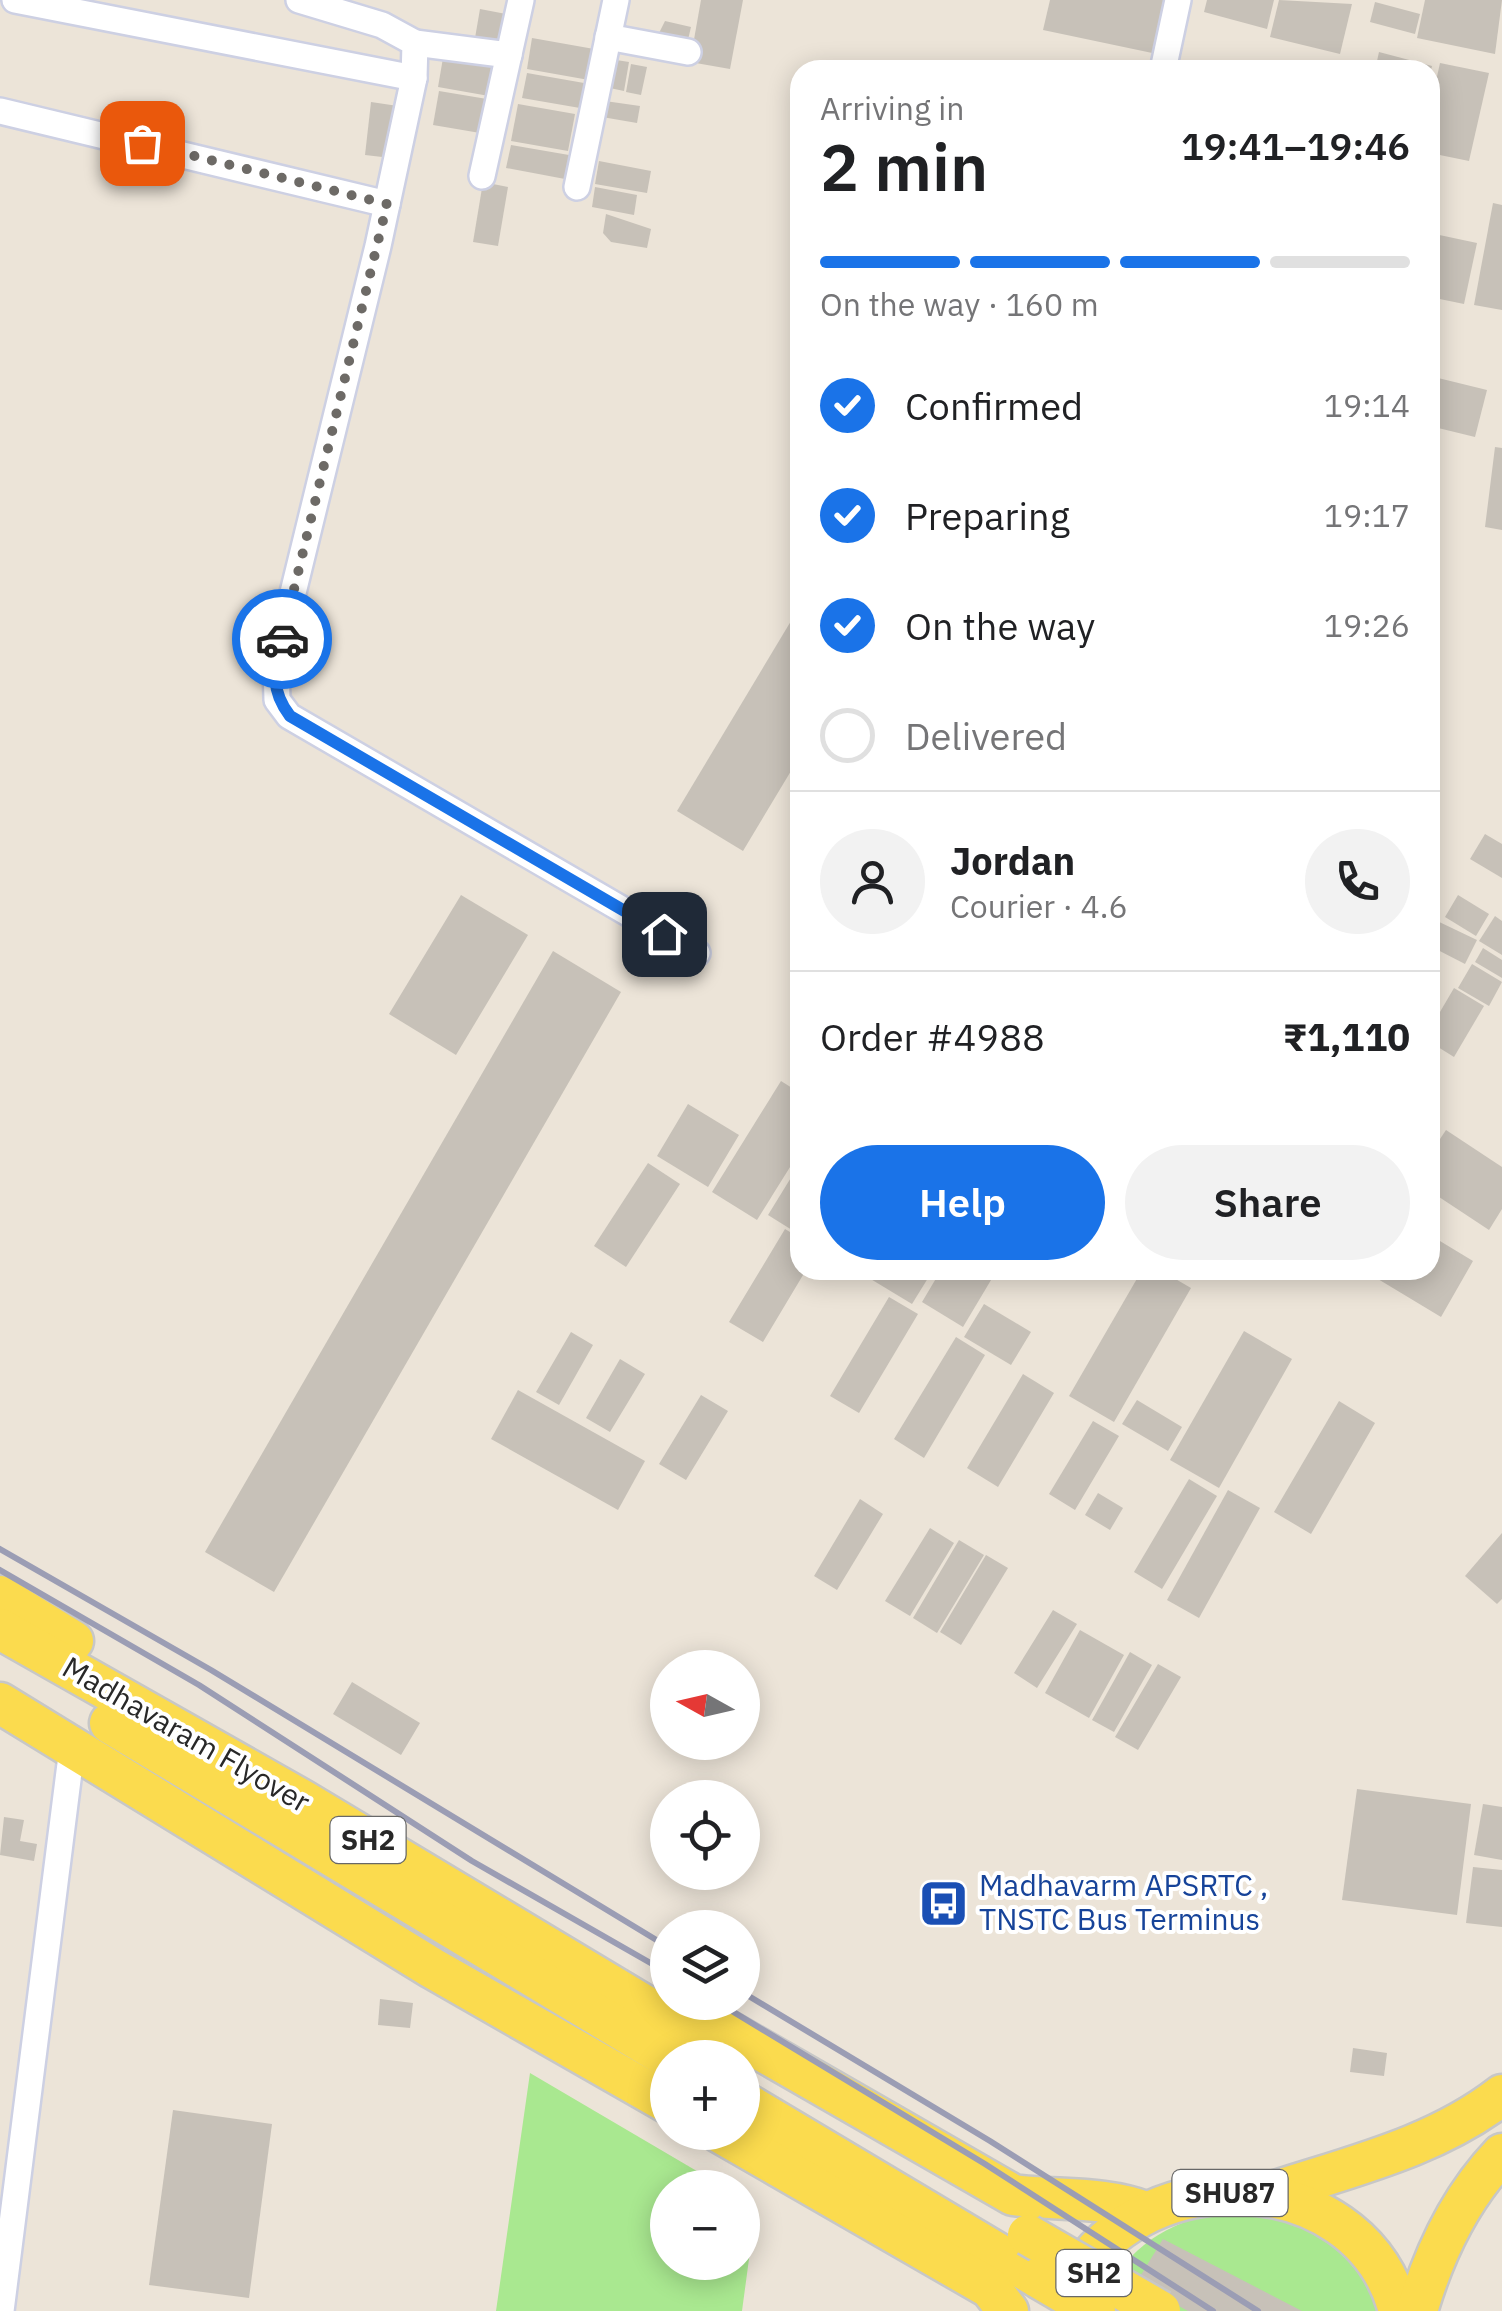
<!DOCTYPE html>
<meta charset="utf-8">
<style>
:root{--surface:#fff;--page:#f2f2f2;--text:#202124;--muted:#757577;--line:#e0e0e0;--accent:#1a73e8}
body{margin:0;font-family:"IBM Plex Sans",sans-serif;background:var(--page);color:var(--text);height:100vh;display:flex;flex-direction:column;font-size:38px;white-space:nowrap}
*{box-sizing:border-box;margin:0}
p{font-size:32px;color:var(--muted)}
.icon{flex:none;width:55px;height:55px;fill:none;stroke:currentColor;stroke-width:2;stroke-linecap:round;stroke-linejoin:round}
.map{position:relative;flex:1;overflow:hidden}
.sheet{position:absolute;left:790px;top:60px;width:650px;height:1220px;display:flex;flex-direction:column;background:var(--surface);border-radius:30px;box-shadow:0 5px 25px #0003}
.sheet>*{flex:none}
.needle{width:65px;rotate:278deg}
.tools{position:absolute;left:650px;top:1650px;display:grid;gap:20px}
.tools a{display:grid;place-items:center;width:110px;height:110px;border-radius:50%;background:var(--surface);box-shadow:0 5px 25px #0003;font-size:50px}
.pin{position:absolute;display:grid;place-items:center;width:85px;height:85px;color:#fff;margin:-42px;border-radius:20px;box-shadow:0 5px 15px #0006}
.courier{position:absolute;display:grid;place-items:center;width:100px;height:100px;margin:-50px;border:8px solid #1a73e8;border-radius:50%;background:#fff;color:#222;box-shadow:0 2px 12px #0007}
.headline em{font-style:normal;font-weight:600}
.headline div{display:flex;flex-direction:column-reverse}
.headline{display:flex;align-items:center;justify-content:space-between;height:170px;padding:0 30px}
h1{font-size:65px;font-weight:600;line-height:75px}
.bar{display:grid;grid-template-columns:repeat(4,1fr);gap:15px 10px;align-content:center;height:120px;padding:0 30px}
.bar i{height:12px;border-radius:8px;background:var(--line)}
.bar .selected{background:var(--accent)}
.bar p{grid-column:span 4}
.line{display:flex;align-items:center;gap:25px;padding:0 30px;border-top:2px solid var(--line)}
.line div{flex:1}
.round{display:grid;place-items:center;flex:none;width:105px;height:105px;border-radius:52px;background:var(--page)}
ol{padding:0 30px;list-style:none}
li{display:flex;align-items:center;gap:30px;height:110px}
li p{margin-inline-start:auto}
li .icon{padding:10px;border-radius:50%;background:var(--accent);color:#fff;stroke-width:4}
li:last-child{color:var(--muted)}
li i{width:55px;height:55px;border:5px solid var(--line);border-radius:50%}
.primary-button{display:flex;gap:20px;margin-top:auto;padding:20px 30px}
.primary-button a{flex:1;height:115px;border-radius:60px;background:var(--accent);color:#fff;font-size:40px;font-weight:600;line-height:115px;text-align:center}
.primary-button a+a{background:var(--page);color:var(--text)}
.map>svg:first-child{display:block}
</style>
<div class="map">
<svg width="1502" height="2311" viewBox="0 0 1502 2311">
<rect width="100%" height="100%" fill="#ece4d8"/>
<g fill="#a9e890">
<path d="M530,2073L724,2187L668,2188V2262H742L743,2198L756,2207L742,2311H496Z"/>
<path d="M1231,2208C1314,2215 1348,2238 1389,2311H1098C1123,2246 1166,2223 1231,2208Z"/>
</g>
<g fill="#c7c1b8">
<path d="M701,0H743L730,69L690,62Z"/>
<path d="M1050,0H1168L1157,54L1043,30Z"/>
<path d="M1207,0H1274L1267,29L1204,12Z"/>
<path d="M1279,0L1352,4L1340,54L1270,37Z"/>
<path d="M1425,0H1502L1495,54L1417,38Z"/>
<path d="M1375,2L1420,14L1415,34L1370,22Z"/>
<path d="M480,9L511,15L506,43L475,38Z"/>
<path d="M665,21L691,27L687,44L657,37Z"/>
<path d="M532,38L594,49L589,80L527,69Z"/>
<path d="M1379,52L1432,66L1431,70H1375Z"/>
<path d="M443,58L494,67L489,96L438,87Z"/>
<path d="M610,59L629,62L624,91L605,87Z"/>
<path d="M1440,63L1489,73L1469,161L1430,153V108Z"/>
<path d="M631,64L647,67L641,95L626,92Z"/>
<path d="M527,73L584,83L580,108L522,98Z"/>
<path d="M439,91L493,100L486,134L433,125Z"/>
<path d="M605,101L640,106L637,123L602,117Z"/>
<path d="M371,102L398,106L391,158L365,155Z"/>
<path d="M518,104L575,114L568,151L511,141Z"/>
<path d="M511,145L569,155L565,179L506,168Z"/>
<path d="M599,161L651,171L647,193L595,184Z"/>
<path d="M483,182L508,187L498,246L473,242Z"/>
<path d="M595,187L637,195L634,215L592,207Z"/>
<path d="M1493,203L1502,205V310L1474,305Z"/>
<path d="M606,214L651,229L647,248L611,242L603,233Z"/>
<path d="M1430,233L1477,243L1464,304L1430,297Z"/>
<path d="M1430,376L1487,390L1475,437L1430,426Z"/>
<path d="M1495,447L1502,448V530L1485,527Z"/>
<path d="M800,606V756L743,851L677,811Z"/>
<path d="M1485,834L1502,844V878L1470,859Z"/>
<path d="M461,895L528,935L456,1055L389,1014Z"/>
<path d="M1458,895L1489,914L1476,936L1445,917Z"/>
<path d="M1495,916L1502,921V955L1479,941Z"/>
<path d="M1433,919L1477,940L1465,964L1430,946Z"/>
<path d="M1483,948L1502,960V978L1475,962Z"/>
<path d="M553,951L621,992L274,1592L205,1552Z"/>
<path d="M1472,964L1502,982L1489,1006L1458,988Z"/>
<path d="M1454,988L1484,1006L1454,1057L1430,1042V1029Z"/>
<path d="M781,1081L800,1093V1151L757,1220L712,1192Z"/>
<path d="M688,1104L739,1135L708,1187L657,1156Z"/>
<path d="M1446,1130L1502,1167V1209L1489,1230L1430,1191V1154Z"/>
<path d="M648,1163L680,1184L626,1267L594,1246Z"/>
<path d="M800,1163V1235L768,1215Z"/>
<path d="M785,1229L800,1238V1270H806L763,1342L729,1322Z"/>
<path d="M1430,1235L1473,1261L1441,1317L1363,1270H1430Z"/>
<path d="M874,1270H933L912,1304L869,1278Z"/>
<path d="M941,1270H997L963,1327L922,1302Z"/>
<path d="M1142,1270H1160L1191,1288L1114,1422L1069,1396Z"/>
<path d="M889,1297L918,1314L859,1413L830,1396Z"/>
<path d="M984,1304L1031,1332L1011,1365L964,1337Z"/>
<path d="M1244,1331L1292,1359L1219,1488L1170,1460Z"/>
<path d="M571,1332L593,1345L559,1405L536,1392Z"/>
<path d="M956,1337L985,1355L924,1458L894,1439Z"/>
<path d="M620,1359L645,1374L610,1432L586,1418Z"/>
<path d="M1023,1374L1054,1393L998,1487L967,1468Z"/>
<path d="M518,1390L645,1461L618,1510L491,1439Z"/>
<path d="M701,1395L728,1411L686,1480L659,1464Z"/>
<path d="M1137,1400L1182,1427L1168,1451L1122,1424Z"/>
<path d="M1339,1401L1375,1423L1311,1534L1274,1512Z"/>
<path d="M1093,1421L1119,1436L1075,1510L1049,1494Z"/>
<path d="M1189,1479L1217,1496L1162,1589L1134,1572Z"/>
<path d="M1228,1490L1260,1508L1199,1618L1167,1600Z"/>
<path d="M1098,1493L1123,1508L1110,1530L1085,1515Z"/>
<path d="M860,1499L883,1514L837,1590L814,1576Z"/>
<path d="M930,1528L954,1543L910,1616L885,1601Z"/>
<path d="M1502,1533V1599L1497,1604L1465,1576Z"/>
<path d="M959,1540L984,1555L937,1633L913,1618Z"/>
<path d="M986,1555L1008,1568L961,1645L940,1632Z"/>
<path d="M1053,1610L1077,1624L1037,1688L1014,1673Z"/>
<path d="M1080,1630L1124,1655L1089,1718L1045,1693Z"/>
<path d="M1130,1652L1152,1665L1114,1732L1092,1720Z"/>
<path d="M1158,1664L1181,1677L1138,1750L1115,1737Z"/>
<path d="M352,1682L420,1723L401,1755L333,1714Z"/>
<path d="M1357,1789L1471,1804L1457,1915L1342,1900Z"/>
<path d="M1483,1804L1502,1807V1860L1474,1855Z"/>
<path d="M4,1817L24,1820L20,1841L37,1844L34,1861L0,1855Z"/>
<path d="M1473,1867L1502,1870V1927L1466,1923Z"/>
<path d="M380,1999L413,2003L410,2028L378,2025Z"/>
<path d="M1353,2048L1387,2053L1384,2076L1350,2072Z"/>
<path d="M173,2110L272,2124L249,2298L149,2285Z"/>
<path d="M1163,2239L1302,2311H1188L1136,2283Z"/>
</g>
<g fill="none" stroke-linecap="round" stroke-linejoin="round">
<defs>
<g id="street">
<path d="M15,0L414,78"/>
<path d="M299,0L382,25L415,43L414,78L378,246L276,662L277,700L289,716L697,953"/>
<path d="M608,37L688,52"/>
<path d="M415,43L509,55"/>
<path d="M1163,70L1178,0"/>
<path d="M0,111L387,204"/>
<path d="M482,176L521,0"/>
<path d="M577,187L616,0"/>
<path d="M1,2311L72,1748"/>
</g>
<g id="primary">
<path d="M0,1596L73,1641"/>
<path d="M0,1629L302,1800L732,2058"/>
<path d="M0,1703L432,1968L668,2103"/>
<path d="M110,1723L669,2058"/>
<path d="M712,2022L1013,2195C1057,2201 1104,2196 1145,2212"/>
<path d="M742,2101L1039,2278"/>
<path d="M719,2132L990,2288L1008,2311"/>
<path d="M1267,2194C1348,2167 1434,2148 1502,2095"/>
<path d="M1067,2294C1129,2156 1360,2159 1399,2311"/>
<path d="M1417,2311C1434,2253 1460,2198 1502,2154"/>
</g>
</defs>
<use href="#street" stroke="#cdd0e3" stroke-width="30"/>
<use href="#primary" stroke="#c7c7c7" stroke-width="45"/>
<use href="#street" stroke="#fff" stroke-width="25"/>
<use href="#primary" stroke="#fbdb4e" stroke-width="40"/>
<g stroke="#9b9db4" stroke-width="6">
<path d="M0,1549L211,1670L668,1947"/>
<path d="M0,1570L199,1685L472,1861L668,1973"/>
<path d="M742,1992L990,2141L1258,2311"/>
<path d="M717,2002L985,2164L1213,2311"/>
</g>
<defs>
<g id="primary-bridge">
<path d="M1028,2235L1160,2311"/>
<path d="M1039,2278L1095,2311"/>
</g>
</defs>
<use href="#primary-bridge" stroke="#c7c7c7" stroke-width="45" stroke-linecap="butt"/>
<use href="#primary-bridge" stroke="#fbdb4e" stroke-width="40"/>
</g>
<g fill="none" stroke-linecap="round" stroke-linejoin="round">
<path stroke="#6d6a66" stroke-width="10" stroke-dasharray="0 18" d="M142,143L387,204L282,639"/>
<path stroke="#1a73e8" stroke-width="12" d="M282,639C274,670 270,690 290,716L664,934"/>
</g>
<defs>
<symbol id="bus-square" viewBox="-11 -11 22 22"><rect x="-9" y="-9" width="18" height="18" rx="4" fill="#1a4fb4" stroke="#fff"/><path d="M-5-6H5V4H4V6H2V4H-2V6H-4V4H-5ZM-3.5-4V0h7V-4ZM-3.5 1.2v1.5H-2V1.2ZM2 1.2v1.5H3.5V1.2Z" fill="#fff"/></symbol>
</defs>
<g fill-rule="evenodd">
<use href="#bus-square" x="916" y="1876" width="55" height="55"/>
</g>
<g text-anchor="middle" stroke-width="8" stroke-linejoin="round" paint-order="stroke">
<g fill="#fff" stroke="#686868" stroke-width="2.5">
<rect x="330.5" y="1817" width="75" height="46" rx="8"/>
<rect x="1172.5" y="2170" width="115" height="46" rx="8"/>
<rect x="1056.5" y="2250" width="75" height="46" rx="8"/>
</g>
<g font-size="28" font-weight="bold" fill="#282828">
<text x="368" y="1850">SH2</text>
<text x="1230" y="2203">SHU87</text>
<text x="1094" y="2283">SH2</text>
</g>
<g font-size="30" fill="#282828" stroke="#fff">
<text transform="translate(186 1735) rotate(30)" y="10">Madhavaram Flyover</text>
</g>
<g font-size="30" fill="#164399" stroke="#fff" text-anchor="start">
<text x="979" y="1896">Madhavarm APSRTC ,<tspan x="979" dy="34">TNSTC Bus Terminus</tspan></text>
</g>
</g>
</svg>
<div class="tools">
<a><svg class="needle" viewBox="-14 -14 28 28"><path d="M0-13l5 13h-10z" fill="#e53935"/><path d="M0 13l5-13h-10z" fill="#757577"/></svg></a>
<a><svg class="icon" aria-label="locate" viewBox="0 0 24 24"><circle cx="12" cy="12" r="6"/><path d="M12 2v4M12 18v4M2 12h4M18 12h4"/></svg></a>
<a><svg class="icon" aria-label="layers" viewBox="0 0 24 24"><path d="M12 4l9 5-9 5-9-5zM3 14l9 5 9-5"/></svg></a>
<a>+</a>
<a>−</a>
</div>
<div class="pin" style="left:142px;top:143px;background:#ea580c"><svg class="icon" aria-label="bag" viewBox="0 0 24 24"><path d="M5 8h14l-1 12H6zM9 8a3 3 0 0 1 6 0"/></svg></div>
<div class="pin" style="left:664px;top:934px;background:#1f2937"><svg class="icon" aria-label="home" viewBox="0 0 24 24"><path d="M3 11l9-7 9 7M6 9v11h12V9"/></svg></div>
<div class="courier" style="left:282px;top:639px"><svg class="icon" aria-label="car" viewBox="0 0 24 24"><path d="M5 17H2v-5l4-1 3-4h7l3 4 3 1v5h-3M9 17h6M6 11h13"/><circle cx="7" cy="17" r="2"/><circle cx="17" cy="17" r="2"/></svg></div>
<section class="sheet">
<div class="headline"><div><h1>2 min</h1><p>Arriving in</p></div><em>19:41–19:46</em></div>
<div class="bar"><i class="selected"></i><i class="selected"></i><i class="selected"></i><i></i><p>On the way · 160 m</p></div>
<ol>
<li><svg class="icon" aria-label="check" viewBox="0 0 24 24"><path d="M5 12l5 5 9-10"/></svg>Confirmed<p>19:14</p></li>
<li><svg class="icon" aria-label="check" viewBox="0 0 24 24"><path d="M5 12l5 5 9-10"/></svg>Preparing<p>19:17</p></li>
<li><svg class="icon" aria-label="check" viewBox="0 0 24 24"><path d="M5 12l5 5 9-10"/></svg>On the way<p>19:26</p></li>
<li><i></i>Delivered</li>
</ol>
<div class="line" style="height:180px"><a class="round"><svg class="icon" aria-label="person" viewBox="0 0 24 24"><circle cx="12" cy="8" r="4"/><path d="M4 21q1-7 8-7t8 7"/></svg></a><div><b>Jordan</b><p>Courier · 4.6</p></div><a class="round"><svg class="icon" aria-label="phone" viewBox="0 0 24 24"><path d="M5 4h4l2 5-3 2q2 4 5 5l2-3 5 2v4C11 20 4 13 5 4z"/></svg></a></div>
<div class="line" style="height:130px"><div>Order #4988</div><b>₹1,110</b></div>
<div class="primary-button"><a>Help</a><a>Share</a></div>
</section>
</div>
